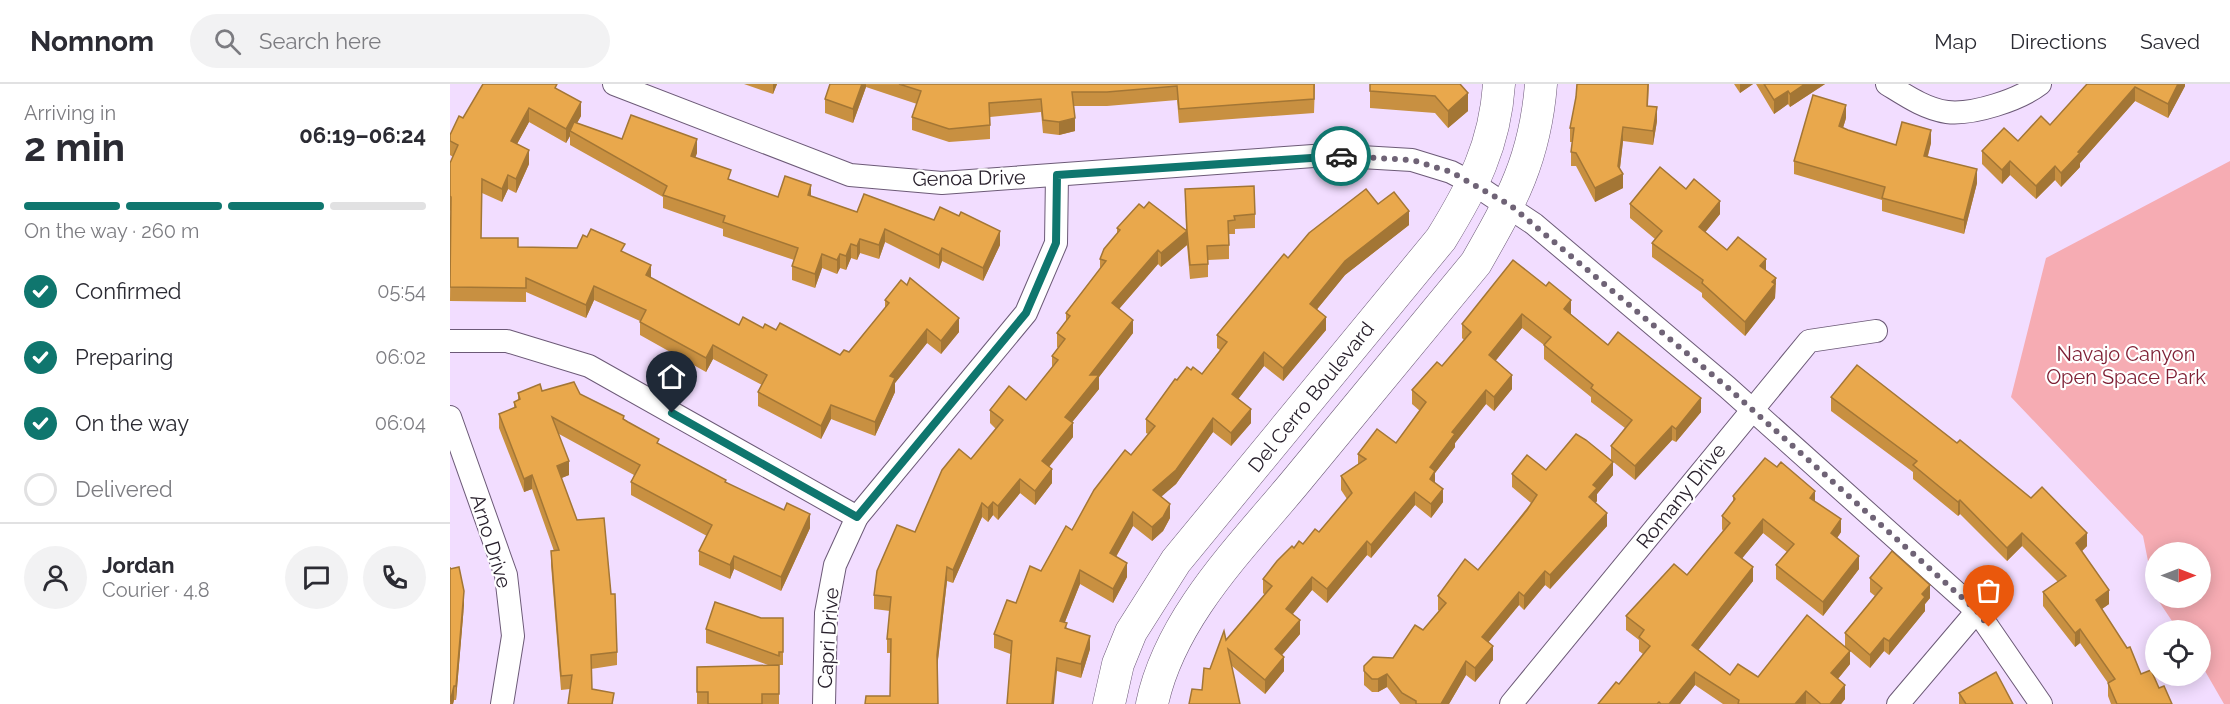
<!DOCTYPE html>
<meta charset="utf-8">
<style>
:root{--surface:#fff;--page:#f2f2f3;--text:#2b2b33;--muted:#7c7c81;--line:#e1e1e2;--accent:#0f766e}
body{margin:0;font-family:Raleway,sans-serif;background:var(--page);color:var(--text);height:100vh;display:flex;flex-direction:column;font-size:22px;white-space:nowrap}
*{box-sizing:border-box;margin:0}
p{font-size:20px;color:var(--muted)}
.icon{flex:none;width:33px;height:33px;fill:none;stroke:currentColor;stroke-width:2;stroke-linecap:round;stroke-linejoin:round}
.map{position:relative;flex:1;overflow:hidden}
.details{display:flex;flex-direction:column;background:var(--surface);width:450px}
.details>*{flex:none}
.needle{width:39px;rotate:90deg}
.fabs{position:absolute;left:1695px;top:458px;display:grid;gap:12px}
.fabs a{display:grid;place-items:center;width:66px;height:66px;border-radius:50%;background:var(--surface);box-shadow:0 3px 15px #0003;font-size:30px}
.pin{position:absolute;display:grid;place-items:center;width:51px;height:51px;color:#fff;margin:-62px -26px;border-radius:50% 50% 50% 0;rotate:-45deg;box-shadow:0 0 6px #0007}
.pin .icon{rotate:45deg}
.courier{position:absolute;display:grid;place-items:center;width:60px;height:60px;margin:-30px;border:4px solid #0f766e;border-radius:50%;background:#fff;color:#222;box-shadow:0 2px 8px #0007}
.head em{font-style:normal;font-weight:700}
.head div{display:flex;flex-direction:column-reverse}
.head{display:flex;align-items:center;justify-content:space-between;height:102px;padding:0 24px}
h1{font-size:39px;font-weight:700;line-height:45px}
.bar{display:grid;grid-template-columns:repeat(4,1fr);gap:9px 6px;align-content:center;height:72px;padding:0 24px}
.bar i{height:8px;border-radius:4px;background:var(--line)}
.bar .on{background:var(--accent)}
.bar p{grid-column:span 4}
.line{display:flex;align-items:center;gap:15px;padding:0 24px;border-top:2px solid var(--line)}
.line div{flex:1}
.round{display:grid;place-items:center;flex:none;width:63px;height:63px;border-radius:32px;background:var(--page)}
ol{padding:0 24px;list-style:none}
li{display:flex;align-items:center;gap:18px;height:66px}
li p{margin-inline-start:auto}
li .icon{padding:6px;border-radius:50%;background:var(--accent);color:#fff;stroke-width:4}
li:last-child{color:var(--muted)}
li i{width:33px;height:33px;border:3px solid var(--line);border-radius:50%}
header{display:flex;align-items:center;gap:36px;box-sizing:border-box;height:84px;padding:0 30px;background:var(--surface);border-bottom:2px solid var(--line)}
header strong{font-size:28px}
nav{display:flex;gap:33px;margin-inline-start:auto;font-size:21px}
.search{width:420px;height:54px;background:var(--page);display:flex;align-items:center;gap:15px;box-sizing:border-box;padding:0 21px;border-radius:33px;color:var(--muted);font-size:22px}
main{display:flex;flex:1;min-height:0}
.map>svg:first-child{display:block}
</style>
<header>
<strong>Nomnom</strong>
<div class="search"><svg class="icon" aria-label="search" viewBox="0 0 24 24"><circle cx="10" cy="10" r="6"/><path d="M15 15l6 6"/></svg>Search here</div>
<nav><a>Map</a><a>Directions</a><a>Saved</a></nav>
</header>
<main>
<section class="details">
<div class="head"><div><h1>2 min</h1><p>Arriving in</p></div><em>06:19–06:24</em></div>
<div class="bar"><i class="on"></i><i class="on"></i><i class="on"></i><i></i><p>On the way · 260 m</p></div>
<ol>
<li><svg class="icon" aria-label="check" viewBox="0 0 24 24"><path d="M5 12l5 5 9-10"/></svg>Confirmed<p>05:54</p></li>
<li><svg class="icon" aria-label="check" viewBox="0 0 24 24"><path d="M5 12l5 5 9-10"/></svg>Preparing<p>06:02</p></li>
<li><svg class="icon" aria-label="check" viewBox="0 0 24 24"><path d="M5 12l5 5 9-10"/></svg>On the way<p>06:04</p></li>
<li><i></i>Delivered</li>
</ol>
<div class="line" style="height:108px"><a class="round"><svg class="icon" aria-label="person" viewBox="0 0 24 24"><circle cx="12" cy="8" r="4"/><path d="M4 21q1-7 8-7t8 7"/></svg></a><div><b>Jordan</b><p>Courier · 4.8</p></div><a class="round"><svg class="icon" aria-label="chat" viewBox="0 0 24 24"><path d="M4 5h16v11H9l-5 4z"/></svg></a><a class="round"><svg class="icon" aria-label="phone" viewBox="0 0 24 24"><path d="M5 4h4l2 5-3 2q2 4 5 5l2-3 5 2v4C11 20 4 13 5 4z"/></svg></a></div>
</section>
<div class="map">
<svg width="1780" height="620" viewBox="0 0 1780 620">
<rect width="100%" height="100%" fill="#f2ddff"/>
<path fill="#f6acb3" d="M1780,77V620H1774L1751,580L1750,546H1728L1706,513H1750V468H1706L1705,512L1693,452L1561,313L1596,174Z"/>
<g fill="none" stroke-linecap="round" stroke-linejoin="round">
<defs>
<g id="street">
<path d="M164,0L400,91L492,99L877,71L962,76L1001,88L1024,100L1084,140L1277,303L1527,527L1591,620"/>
<path d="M1437,0C1455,11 1475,25 1497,28C1523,31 1569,16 1590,0"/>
<path d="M0,257H57L139,282L407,433"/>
<path d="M0,333L56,491L63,552L52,620"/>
<path d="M374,620L376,529L385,481L407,433L576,229L606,159L607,91"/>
<path d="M1061,620L1359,257L1426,247"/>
<path d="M1448,620L1527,527"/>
</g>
<g id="secondary">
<path d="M659,620L668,580L681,548L726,477L991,155C1023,103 1045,61 1049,0"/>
<path d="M702,620C721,530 796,459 852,390C910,320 968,250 1026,179C1062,116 1085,75 1091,0"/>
</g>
</defs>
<use href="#street" stroke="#6c5a77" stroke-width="24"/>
<use href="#secondary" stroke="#6c5a77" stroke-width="33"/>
<use href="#street" stroke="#fff" stroke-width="22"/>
<use href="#secondary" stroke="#fff" stroke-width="32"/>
</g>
<g fill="#c89041">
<path d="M294,0H327L323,10Z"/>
<path d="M380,0H865L864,29L729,39L727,16L657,22H624L625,47L609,51L593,49L591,28L540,33V55L499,58L462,46V33L467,20L416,3L403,39L375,29V15Z"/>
<path d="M1010,0L1018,27L998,44L985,29L920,24V7Z"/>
<path d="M1127,0H1199L1198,22L1207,37L1203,61L1173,57L1170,84L1173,104L1145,118L1126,82H1121V68L1122,58H1120V44L1126,13Z"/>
<path d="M1284,0H1303L1290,9Z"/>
<path d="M1306,0H1375L1340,23L1338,20L1324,30Z"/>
<path d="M1637,0H1735V2L1718,34L1685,17L1630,79V83L1611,103L1605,96L1586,115L1560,91L1552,100L1532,80V67L1568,57L1600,41Z"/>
<path d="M107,5L131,32L127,39L172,55L247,69L245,73L281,96L328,113L361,112L407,128L550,161L533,197L492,177L489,185L435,158L429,175L410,169L407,176L401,174L396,186L390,184L387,190L372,184L365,204L342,196V182L344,176L273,152V145L213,124V113L120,61V52L116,59L79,38L67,60L79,80L66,109L58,105L52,118L32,109L31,154L68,163L175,169L201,194L289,241L326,246L390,271L399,268L435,224V216L509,248L491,270L477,259L445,299V308L425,352L381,335L371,355L308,322V308L312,301L263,275L256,288L190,251V237L144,216L136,234L76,208V218L0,217L1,127L0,126V79L3,73L0,71V51L13,34Z"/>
<path d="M1396,34L1393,44L1398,46L1446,61L1481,59L1478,72L1527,99L1514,150L1432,127V116L1344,90V77Z"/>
<path d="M735,105L805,130V144L785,145V150H779V175L758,176V193L740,195L737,161L711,183L708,180L669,225L683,249L649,293V305L622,338L623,353L599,383L602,399L585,421L570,409L548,436L543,431L538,438L532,433L503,499L497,497L487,583L440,612L441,569H437V555L440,527L424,525V511L465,448L521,375L546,345L540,339V326L576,316L602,284V272L608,264L607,263V249L616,237V229L650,185V175L667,150V144L694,124L736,146Z"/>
<path d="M1236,105L1270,130L1255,148L1277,166L1316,186L1326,194L1325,214L1295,252L1252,213V209L1202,173V159L1205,155L1180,134V120Z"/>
<path d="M928,120L959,141L895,191L867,225L876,246L833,297L814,282L788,315L801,339L781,362L763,348L726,400L711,412L720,434L713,447L702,457L683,442L666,473L677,493L663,519L630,500L615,538L617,545L640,565L631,594L607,587L544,564V550L566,519L698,350L696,349V335L727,296L741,286L752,290L770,266L767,264V251L838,174Z"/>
<path d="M1063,176L1121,230L1158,261L1251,328L1226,358L1222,356L1185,396L1161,376V362L1175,344L1141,318V313L1094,275V261L1072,244L1045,277L1062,305L1044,327L1036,320L1005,359V363L985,389V399L993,418L981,434L965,421L921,474L917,471L877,519L862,506L843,530L850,550L832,571L834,587L815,610L782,582L752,606L760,585L776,556L815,511L813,509V495L844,464L853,460L869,448L897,415L891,406V392L908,380V370L946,359L970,327L962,320V306L992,282L1014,256L1012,254V240Z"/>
<path d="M92,307L130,310L174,335L209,360L276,399L360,444L331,507L284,485L280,495L249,481V467L257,452L181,411V398L184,391L109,350L119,391L111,394L167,568V581L141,585L142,605L164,620L120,605L111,606L101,481V467H104L82,405L74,408L49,344V330L64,324V318L68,316V309Z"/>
<path d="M1381,313L1637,462L1632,467L1659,520L1652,525L1691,590L1709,604L1722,620H1661L1658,612V599L1630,559L1625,563L1593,522V508L1608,498L1572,462L1557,477L1510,430L1508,432L1463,395V388L1381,327Z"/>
<path d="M1096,386L1163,391L1147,410V417L1145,419L1157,442L1100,505L1095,501L1074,526L1069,521L1038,558L1043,576L1025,598L1016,591L999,620H950L937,603L928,608H922L914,601V582L943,574L973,546L989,527L988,526V512L1028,486L1081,419L1062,403V390Z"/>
<path d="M1283,412L1365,418L1391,448L1387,454L1409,485L1373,532L1326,495V481L1337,468L1313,449L1292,474L1303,497L1248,566L1280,591L1308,593L1395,562V549L1425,512L1420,508V494L1480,514L1475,520V527L1439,571L1434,567L1420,584L1400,567V580L1388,595L1395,615L1391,620H1273L1245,601L1230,620H1148L1169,600L1193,570L1189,567V556L1176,546V532L1237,491L1273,447L1272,445V432L1283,418Z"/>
<path d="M14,521L6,616H4L3,620H0Z"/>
<path d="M311,534H333V581H329V620H247V583L318,581L256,559V545Z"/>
<path d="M1509,609L1563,620H1509Z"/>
</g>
<g fill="#a37635">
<path d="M323,0H327L323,10Z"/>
<path d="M412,0H416V3L403,39V25Z"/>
<path d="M1290,0H1303L1290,9Z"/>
<path d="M1355,0H1375L1340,23V10Z"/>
<path d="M1728,0H1735V2L1718,34V20Z"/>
<path d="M1685,3V17L1630,79V83L1611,103V89L1628,68Z"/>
<path d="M1338,7V20L1324,30V16Z"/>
<path d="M1018,9V27L998,44V27Z"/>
<path d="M131,18V32L122,48L120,47V52L116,59V45Z"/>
<path d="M1396,21V34L1389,56V42Z"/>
<path d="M1207,23V37L1203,61V47Z"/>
<path d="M79,24V38L61,71V57Z"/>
<path d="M625,34V47L609,51V38Z"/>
<path d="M1173,43V57L1169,92L1173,90V104L1145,118V104L1168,82Z"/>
<path d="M1481,46V59L1474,85V72Z"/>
<path d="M247,55V69L241,86V72Z"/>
<path d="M79,66V80L66,109V95Z"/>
<path d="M1560,77V91L1552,100V86Z"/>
<path d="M1605,82V96L1586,115V102Z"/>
<path d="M1527,85V99L1514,150V136Z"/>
<path d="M58,91V105L52,118V105Z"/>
<path d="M361,101V115L358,111Z"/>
<path d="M1270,117V130L1249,156V143Z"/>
<path d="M959,127V141L895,191L860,234V220L895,177Z"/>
<path d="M435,145V158L429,175V161Z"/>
<path d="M550,147V161L533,197V184Z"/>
<path d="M737,147V161L711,183V169Z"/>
<path d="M410,155V169L407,176V162Z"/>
<path d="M401,160V174L396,186V172Z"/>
<path d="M492,164V177L489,185V171Z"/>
<path d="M708,166V180L662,233V219Z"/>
<path d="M372,170V184L365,204V190Z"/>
<path d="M390,170V184L387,190V176Z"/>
<path d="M1316,175V188L1310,182Z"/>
<path d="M201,181V195L196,191Z"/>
<path d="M1326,194L1325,214L1295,252V238Z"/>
<path d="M144,202V216L136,234V221Z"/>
<path d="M1121,216V230L1114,239V225Z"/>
<path d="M1072,230V244L1039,285V271Z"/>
<path d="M876,233V246L833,297V284Z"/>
<path d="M509,234V248L491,270V257Z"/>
<path d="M683,236V249L649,293V305L615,347V333L640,291Z"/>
<path d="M477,245V259L445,299V308L425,352V338L440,292Z"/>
<path d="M263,261V275L256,288V274Z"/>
<path d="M814,268V282L782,323V310Z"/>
<path d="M1062,291V305L1044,327V313Z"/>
<path d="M1036,306V320L1005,359V363L985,389V400L980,409V383L1002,348Z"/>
<path d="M1251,314V328L1226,358V345Z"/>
<path d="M381,321V335L371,355V342Z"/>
<path d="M801,325V339L781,362V349Z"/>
<path d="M763,334V348L726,400L703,420V406Z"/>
<path d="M623,339V353L592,391V377Z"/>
<path d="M1222,342V356L1185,396V382Z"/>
<path d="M119,377V391L107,396V382Z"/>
<path d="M1163,378V391L1147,410V417L1139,427V413L1143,401Z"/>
<path d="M602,385V399L585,421V407Z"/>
<path d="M82,391V405L74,408V395Z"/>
<path d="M570,395V409L548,436V422Z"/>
<path d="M993,405V418L981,434V420Z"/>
<path d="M1365,407V421L1360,414Z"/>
<path d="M965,408V421L921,474V461Z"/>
<path d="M1510,416V430L1508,432V418Z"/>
<path d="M543,418V431L538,438V424Z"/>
<path d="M532,419V433L503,499V486Z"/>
<path d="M720,420V434L713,447L702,457V443Z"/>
<path d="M683,428V442L660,483V469Z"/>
<path d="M1157,429V442L1100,505V491Z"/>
<path d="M360,430V444L331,507V493Z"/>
<path d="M1313,435V449L1285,483V469Z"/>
<path d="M1391,435V448L1381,463V449Z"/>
<path d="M1572,449V462L1557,477V464Z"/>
<path d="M1637,449V462L1626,473V459Z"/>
<path d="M917,457V471L877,519V505Z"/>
<path d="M284,472V485L280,495V481Z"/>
<path d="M1409,472V485L1373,532V518Z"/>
<path d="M677,479V493L663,519V505Z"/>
<path d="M497,483V497L487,585V571Z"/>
<path d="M1303,483V497L1242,574V561Z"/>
<path d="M630,486V500L610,550V537Z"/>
<path d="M1095,487V501L1074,526V512Z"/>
<path d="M862,493V506L836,538V525Z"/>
<path d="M1480,501V514L1475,520V527L1439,571V557L1472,510Z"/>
<path d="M1659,506V520L1646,529V516Z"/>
<path d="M14,507V521L6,616V602Z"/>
<path d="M1069,508V521L1032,566V553Z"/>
<path d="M850,536V550L825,579V565Z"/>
<path d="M1630,545V559L1625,563V549Z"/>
<path d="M640,552V565L631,594V580Z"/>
<path d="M1434,554V567L1420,584V571Z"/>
<path d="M1043,562V576L1025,598V584Z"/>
<path d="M1400,567V580L1381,603V589Z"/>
<path d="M834,573V587L815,610V596Z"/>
<path d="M607,574V587L604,620H602Z"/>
<path d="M1016,577V591L999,620H991Z"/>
<path d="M1245,588V601L1230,620H1219Z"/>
<path d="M937,590V603L928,608V595Z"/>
<path d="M1395,601V615L1391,620H1380Z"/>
<path d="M4,602V616L3,620H0Z"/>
<path d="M1356,607V620H1345Z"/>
</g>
<g fill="#e9a84c" stroke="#a37635" stroke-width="1.5">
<path d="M33,0H107L105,4L131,18L116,45L79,24L61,57L79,66L66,95L58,91L52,105L32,95L31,154H68V163L127,164L133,151L137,153L141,145L175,160L171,167L201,181L196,191L289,241L293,233L313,244L315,240L326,246L330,239L390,271L394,266L399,268L439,219L435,216L451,196L457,201L460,194L509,234L491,257L477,245L440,292L445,294L425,338L381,321L371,342L308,308L317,291L263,261L256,274L190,238L196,226L144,202L136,221L76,194V204L0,203L1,113L0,112V79L8,61L0,57V51L9,32L13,34Z"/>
<path d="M380,0H412L403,25L375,15Z"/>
<path d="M449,0H864V15L729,25L727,2L657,8H622L625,34L609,38L593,36L591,15L539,19L540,41L499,45L462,33L471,7Z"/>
<path d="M920,0H1010L1018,9L998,27L985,12L920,7Z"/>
<path d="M1127,0H1198L1197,22L1207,23L1203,47L1173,43L1168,82L1173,90L1145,104L1126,69L1121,68L1124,44H1120L1126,13Z"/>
<path d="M1314,0H1355L1340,10L1338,7L1324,16Z"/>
<path d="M1637,0H1728L1718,20L1685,3L1628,68L1630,69L1611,89L1605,82L1586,102L1560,77L1552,86L1532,67L1554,44L1568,57L1591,32L1600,41Z"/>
<path d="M1363,11L1396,21L1389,42L1398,46L1446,61L1452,38L1481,46L1474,72L1527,85L1514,136L1432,114L1435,103L1344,77Z"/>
<path d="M181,31L247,55L241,72L281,86L278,95L328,113L335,92L361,101L358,111L407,128L414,110L484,136L490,123L509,132L511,128L550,147L533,184L492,164L489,171L435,145L429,161L410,155L407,162L401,160L396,172L390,170L387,176L372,170L365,190L342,182L348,164L273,138L275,132L213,111L217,102L120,47L124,38L172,55Z"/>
<path d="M1210,83L1236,105L1244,95L1270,117L1249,143L1277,166L1288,153L1316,175L1310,182L1326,194L1322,198L1325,200L1295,238L1252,199L1253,196L1202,159L1212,147L1180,120Z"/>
<path d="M804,102L805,130L784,132L785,136L778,137L779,161L757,162L758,180L740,181L737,147L711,169L708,166L662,219L683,236L640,291H649L615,333L623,339L592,377L602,385L585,407L570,395L548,422L543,418L538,424L532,419L503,486L497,483L487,571L488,620H415L416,612H440L441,555H437L441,513L424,511L427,487L447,441L465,448L492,386L509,365L521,375L553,336L540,326L559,302L576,316L608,276L602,272L615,255L607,249L620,232L616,229L656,177L650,175L654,165L670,146L667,144L689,120L694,124L699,118L737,147L735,105Z"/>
<path d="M916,105L928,120L944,108L959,127L895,177L860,220L876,233L833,284L814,268L782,310L801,325L781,349L763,334L726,386L703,406L720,420L713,433L702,443L683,428L660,469L677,479L663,505L630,486L610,537L617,539L615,544L640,552L631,580L607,574L602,620H557L562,557L544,550L557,516L566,519L580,482L591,487L616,442L622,446L644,406L675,366L681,371L705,342L696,335L725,295L727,296L737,283L741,286L743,283L752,290L777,258L767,251L834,170L838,174L859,149Z"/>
<path d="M1063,176L1096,202L1099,198L1121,216L1114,225L1158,261L1168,248L1251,314L1226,345L1222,342L1185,382L1161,362L1182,336L1141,304L1143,301L1094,261L1101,253L1072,230L1039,271L1062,291L1044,313L1036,306L1002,348L1005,350L980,383L985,387L980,395L993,405L981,420L965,408L921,461L917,457L877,505L862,493L836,525L850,536L825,565L834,573L815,596L778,565L790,620H739L742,605L752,606L754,584L760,585L774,547L776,556L822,502L813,495L827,477L842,462L844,464L849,457L853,460L865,445L869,448L902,409L891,392L916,375L908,370L927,345L946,359L976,318L962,306L987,278L992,282L1021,248L1012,240Z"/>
<path d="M1407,281L1507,359L1510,356L1581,414L1592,403L1637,449L1626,459L1659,506L1646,516L1677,564L1680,563L1691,590L1701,586L1709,604L1714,602L1722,620H1667L1658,599L1665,595L1630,545L1625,549L1593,508L1616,492L1572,449L1557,464L1510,416L1508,418L1463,381L1467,377L1381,313Z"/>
<path d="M124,298L130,310L174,332L173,335L178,338L209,355L207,359L276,396L275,398L334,426L337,419L360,430L331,493L284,472L280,481L249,467L262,441L181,398L190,381L102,333L119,377L107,382L127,436L154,434L161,510H165L167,568L141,571L142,605L164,609L162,620H118L122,591L111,592L101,467L109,466L82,391L74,395L49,330L66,323L64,318L70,315L68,309L90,300L92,307Z"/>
<path d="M1126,350L1136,356L1163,378L1143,401L1147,404L1139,413L1157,429L1100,491L1095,487L1074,512L1069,508L1032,553L1043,562L1025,584L1016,577L991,620H966V617L952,609L937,590L928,595H922L914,587V582L923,573L943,574L965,541L973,546L996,519L988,512L1015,475L1028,486L1077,426L1087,411L1062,390L1077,371L1096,386Z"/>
<path d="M1315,374L1327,383L1331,378L1365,407L1360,414L1391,435L1381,449L1409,472L1373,518L1326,481L1344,460L1313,435L1285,469L1303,483L1242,561L1280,591L1288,580L1308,593L1357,531L1400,567L1381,589L1395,601L1380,620H1371L1356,607L1345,620H1288L1289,616L1245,588L1219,620H1211L1209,618L1207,620H1148L1166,598L1169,600L1200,562L1189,553L1194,546L1176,532L1224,480L1237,491L1280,439L1272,432L1285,415L1283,412Z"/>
<path d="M1442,467L1480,501L1472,510L1475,513L1439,557L1434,554L1420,571L1395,549L1432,504L1420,494Z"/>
<path d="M0,483V485L9,483L14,507L6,602H4L0,618Z"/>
<path d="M265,518L311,534H333V568H329V572L256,545Z"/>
<path d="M329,581V610H312V620H258V608H247V583Z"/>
<path d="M1546,588L1563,620H1516L1509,609Z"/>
</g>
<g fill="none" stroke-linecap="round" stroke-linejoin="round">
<path stroke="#6f6376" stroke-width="6" stroke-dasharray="0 10.8" d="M891,72L962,76L1001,88L1060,121L1277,303L1527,527L1539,543"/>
<path stroke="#0f766e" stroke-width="8" d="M222,329L407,433L576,229L606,159L607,91L891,72"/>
</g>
<g text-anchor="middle" stroke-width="4.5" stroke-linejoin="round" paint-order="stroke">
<g font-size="20" fill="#29212d" stroke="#fff">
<text transform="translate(519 94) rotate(-1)" y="7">Genoa Drive</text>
<text transform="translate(861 313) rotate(-51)" y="7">Del Cerro Boulevard</text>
<text transform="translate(1231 412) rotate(-51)" y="7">Romany Drive</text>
<text transform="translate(41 457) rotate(73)" y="7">Arno Drive</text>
<text transform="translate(378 554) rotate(-86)" y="7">Capri Drive</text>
</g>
<g font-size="20" fill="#7d1e33" stroke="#fff">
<text x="1676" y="277">Navajo Canyon<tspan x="1676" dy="23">Open Space Park</tspan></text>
</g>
</g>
</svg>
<div class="fabs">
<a><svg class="needle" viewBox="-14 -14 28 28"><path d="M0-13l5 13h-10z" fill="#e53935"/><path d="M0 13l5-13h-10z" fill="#7c7c81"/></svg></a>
<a><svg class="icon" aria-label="locate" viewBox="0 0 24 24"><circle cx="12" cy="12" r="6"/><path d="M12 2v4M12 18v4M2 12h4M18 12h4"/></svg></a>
</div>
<div class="pin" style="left:1539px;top:543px;background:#ea580c"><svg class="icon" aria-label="bag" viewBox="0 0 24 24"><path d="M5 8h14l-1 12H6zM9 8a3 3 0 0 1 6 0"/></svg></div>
<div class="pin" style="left:222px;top:329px;background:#1f2937"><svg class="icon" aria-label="home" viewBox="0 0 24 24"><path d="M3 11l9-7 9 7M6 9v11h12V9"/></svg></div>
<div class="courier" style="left:891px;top:72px"><svg class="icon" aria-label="car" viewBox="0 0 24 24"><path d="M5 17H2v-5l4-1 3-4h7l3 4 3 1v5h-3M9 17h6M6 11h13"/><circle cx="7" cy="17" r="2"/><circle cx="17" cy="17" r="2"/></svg></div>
</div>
</main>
